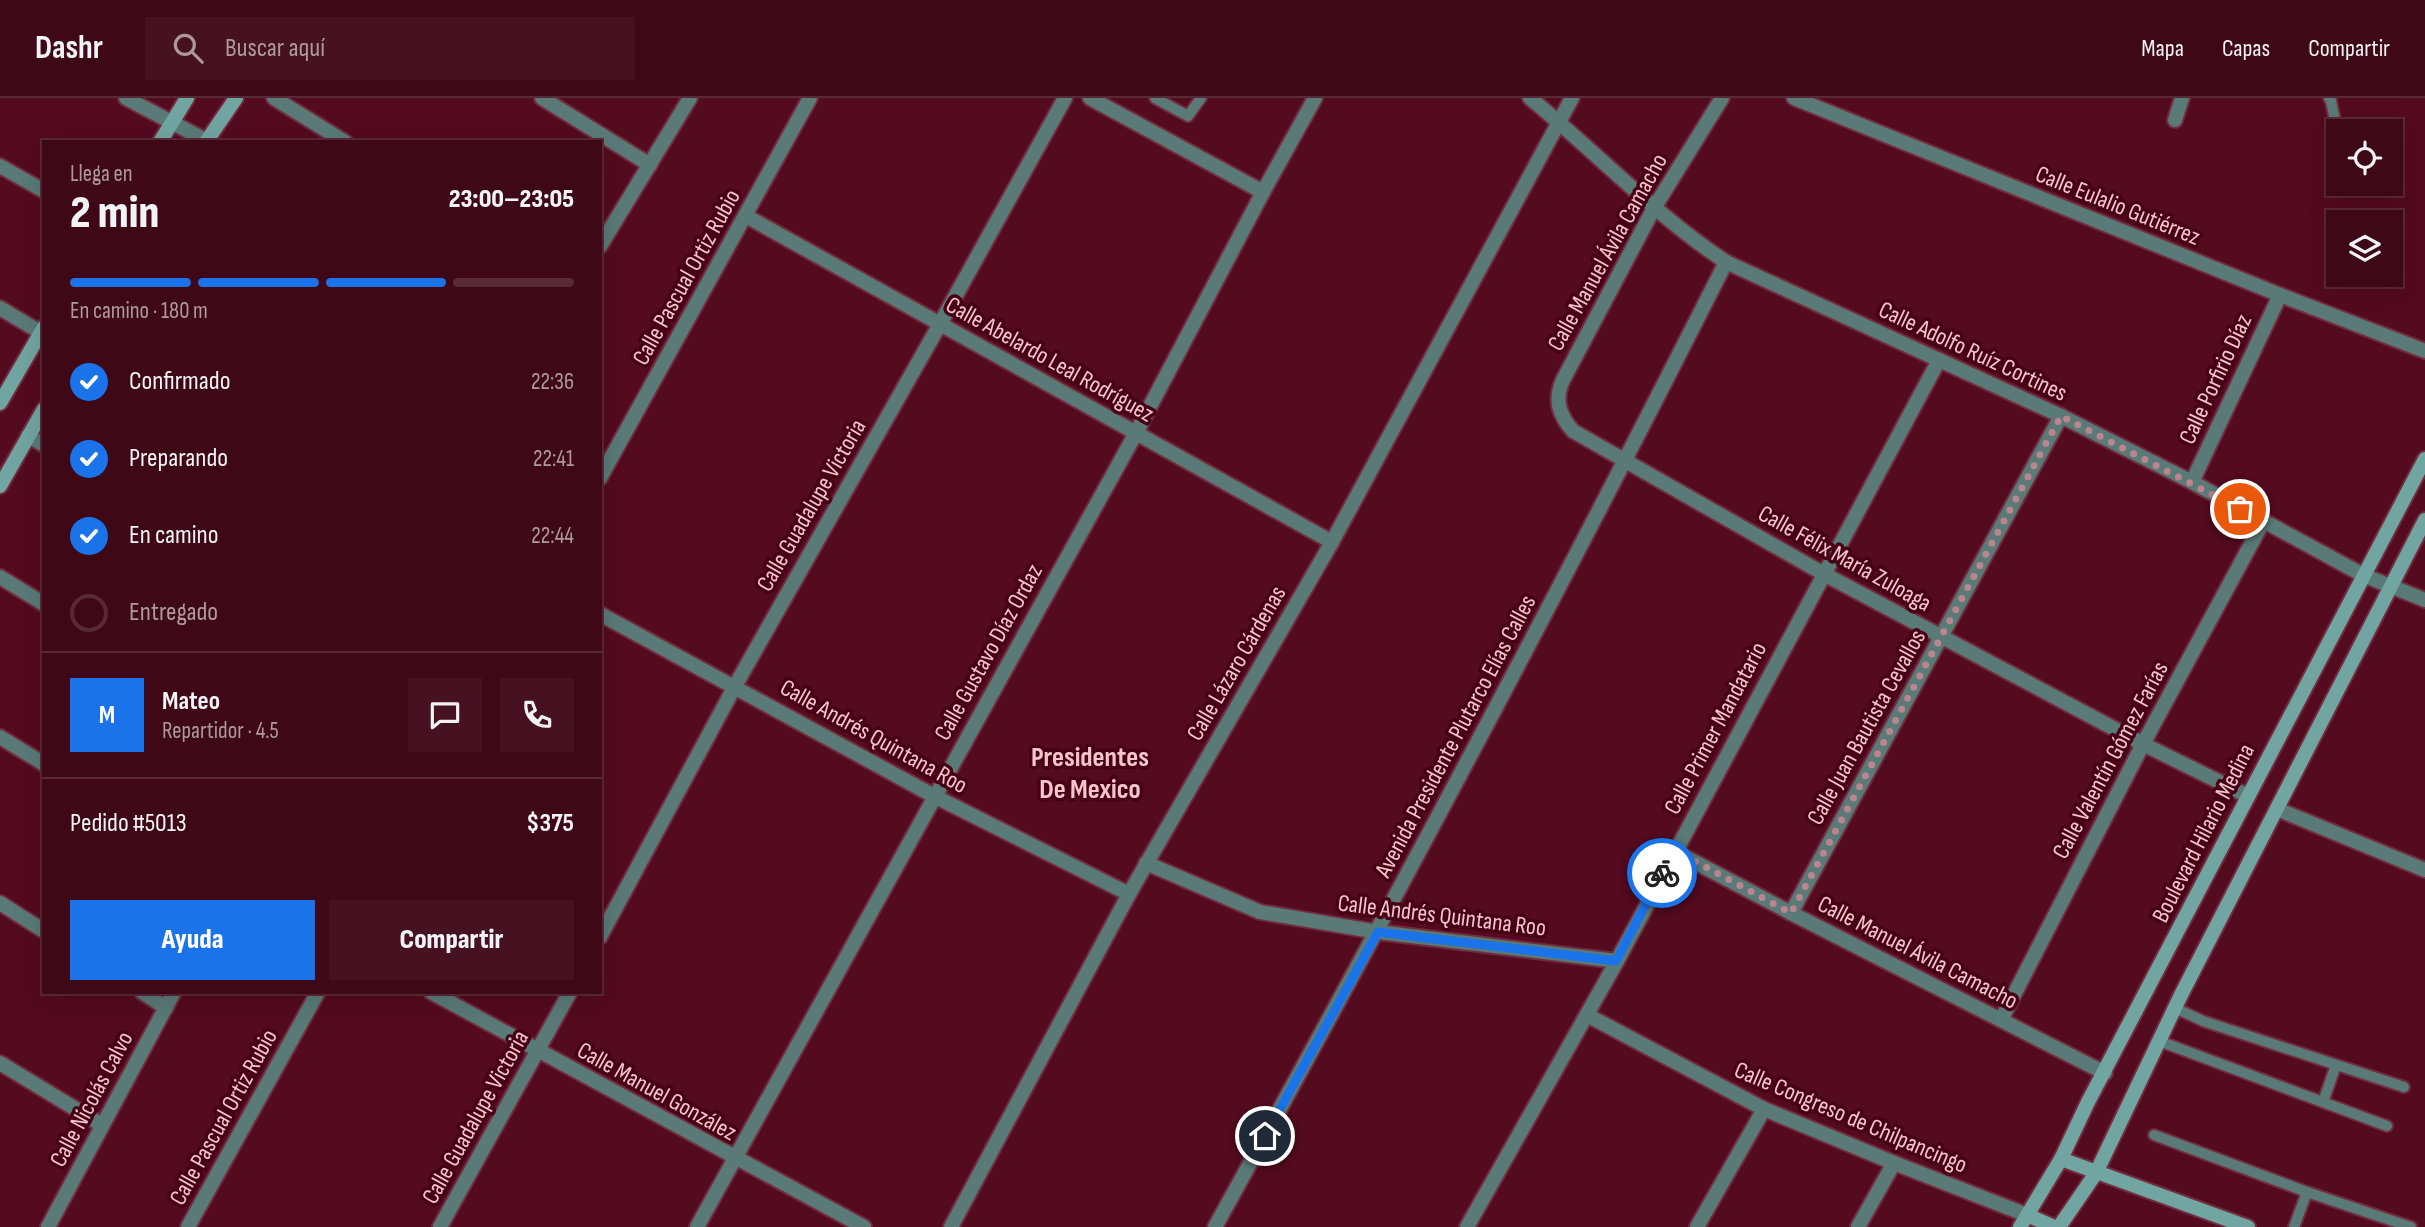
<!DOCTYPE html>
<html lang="es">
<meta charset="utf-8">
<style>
:root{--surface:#3f0817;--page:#461120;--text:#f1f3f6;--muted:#ad9aa1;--line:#582936;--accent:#1a73e8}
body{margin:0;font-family:"Sofia Sans Condensed",sans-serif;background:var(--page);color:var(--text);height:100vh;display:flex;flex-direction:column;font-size:26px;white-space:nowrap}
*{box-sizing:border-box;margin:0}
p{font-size:23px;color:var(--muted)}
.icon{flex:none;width:38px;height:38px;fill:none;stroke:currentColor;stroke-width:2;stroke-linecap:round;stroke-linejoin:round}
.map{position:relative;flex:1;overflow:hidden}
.details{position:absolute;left:42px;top:42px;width:560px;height:854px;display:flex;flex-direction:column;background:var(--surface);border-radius:0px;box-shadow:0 7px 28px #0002,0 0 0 2px var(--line)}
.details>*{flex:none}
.controls{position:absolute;left:2326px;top:21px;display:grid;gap:14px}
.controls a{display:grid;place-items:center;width:77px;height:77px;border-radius:0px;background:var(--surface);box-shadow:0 7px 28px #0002,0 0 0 2px var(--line);font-size:35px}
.pin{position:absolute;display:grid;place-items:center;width:60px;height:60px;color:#fff;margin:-30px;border:4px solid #fff;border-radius:50%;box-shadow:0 2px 7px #0007}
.courier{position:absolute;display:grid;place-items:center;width:70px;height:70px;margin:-35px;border:5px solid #1a73e8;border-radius:50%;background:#fff;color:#222;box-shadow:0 2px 9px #0007}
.head em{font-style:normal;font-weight:800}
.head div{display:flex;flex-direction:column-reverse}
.head{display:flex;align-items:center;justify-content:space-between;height:119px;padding:0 28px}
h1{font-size:46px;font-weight:800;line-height:52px}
.bar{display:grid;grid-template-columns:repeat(4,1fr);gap:10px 7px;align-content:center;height:84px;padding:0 28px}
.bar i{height:9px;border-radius:5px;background:var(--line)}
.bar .selected{background:var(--accent)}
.bar p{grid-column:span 4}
.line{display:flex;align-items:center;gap:18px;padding:0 28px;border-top:2px solid var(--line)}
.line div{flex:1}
.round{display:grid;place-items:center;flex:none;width:74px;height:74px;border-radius:0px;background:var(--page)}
ol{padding:0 28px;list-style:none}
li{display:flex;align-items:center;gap:21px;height:77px}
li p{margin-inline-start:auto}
li .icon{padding:7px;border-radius:50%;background:var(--accent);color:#fff;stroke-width:4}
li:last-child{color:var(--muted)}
li i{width:38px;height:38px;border:4px solid var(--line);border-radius:50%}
.cta{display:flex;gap:14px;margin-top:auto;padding:14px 28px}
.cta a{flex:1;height:80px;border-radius:0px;background:var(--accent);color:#fff;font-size:28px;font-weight:800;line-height:80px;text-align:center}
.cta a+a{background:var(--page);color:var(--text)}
header{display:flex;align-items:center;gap:42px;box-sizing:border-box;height:98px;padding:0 35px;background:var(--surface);border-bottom:2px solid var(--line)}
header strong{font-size:33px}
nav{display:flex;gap:38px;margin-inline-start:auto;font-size:24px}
.search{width:490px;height:63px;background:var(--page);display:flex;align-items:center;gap:18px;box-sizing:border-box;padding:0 24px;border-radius:0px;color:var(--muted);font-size:26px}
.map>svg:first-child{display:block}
</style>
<header>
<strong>Dashr</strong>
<div class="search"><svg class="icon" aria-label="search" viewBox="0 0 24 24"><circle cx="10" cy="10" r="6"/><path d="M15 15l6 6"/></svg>Buscar aquí</div>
<nav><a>Mapa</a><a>Capas</a><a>Compartir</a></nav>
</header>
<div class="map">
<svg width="2425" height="1129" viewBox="0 0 2425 1129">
<rect width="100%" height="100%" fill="#540a1f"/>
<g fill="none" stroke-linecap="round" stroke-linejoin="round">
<defs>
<g id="lane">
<path d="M1155,0L1188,18L1201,0"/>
<path d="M2329,0L2331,3L2338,37"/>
<path d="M2175,910L2203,923L2404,989"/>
<path d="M2159,943L2387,1028"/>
<path d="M2323,1004L2336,967"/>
<path d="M2154,1037L2307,1094L2411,1129"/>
<path d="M2294,1129L2307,1094"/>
</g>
<g id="street">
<path d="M126,0L207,43"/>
<path d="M274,0L345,44"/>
<path d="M542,0L650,67"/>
<path d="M1090,0L1263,94"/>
<path d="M1530,0C1596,54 1655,117 1726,164L2061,318L2192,384L2363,477L2425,502"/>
<path d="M1722,0L1654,110L1563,282C1554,302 1559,317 1573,333L1824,476L2143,646L2248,698"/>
<path d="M1794,0L2280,197L2425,253"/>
<path d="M2175,22L2182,0"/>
<path d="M0,68L44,93"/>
<path d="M746,118L1332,444"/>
<path d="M600,148L690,0"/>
<path d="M0,210L40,234"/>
<path d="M28,338L44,347"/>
<path d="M600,380L810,0"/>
<path d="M2192,384L2280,197"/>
<path d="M0,479L44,506"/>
<path d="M600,516L934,698L1129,796"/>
<path d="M0,639L44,666"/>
<path d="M2277,711L2425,772"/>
<path d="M1674,753L1791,815L2105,975"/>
<path d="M1146,765L1260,814L1378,834L1617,863"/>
<path d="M0,805L44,833"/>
<path d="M1791,815L2061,318"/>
<path d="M600,839L735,588L940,226L1065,0"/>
<path d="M142,894L166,910"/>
<path d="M431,894L864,1129"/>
<path d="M1587,917L1764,1011L1894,1065L2027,1117"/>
<path d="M2001,922L2143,646L2263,424"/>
<path d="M0,965L102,1027"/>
<path d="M48,1129L174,894"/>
<path d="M188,1129L318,894"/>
<path d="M440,1129L570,894"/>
<path d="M697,1129L1136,335L1263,94L1315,0"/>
<path d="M951,1129L1129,796L1332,444L1572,0"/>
<path d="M1215,1129C1391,810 1562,489 1726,164"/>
<path d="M1467,1129L1617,863L1939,262"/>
<path d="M1697,1129L1764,1011"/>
<path d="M1858,1129L1894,1065"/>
</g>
<g id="secondary">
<path d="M160,44L187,0"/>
<path d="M206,44L236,0"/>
<path d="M0,305L44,229"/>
<path d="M0,388L44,311"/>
<path d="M2061,1061L2248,1129"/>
<path d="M2027,1117L2054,1129"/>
<path d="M2020,1129L2061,1061L2088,1004L2425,361"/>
<path d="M2059,1129L2096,1075L2181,897L2425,422"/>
</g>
</defs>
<use href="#lane" stroke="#712c3e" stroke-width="14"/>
<use href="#street" stroke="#712c3e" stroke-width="18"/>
<use href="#secondary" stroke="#712c3e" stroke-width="18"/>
<use href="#lane" stroke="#597a77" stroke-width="10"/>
<use href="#street" stroke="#597a77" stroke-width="14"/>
<use href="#secondary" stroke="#71a5a2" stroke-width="14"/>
</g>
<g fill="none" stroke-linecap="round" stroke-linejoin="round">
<path stroke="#bc848f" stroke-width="7" stroke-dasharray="0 12.6" d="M1662,775L1674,752L1791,815L2061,318L2240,411"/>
<path stroke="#1a73e8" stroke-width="9" d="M1265,1038L1378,834L1616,863L1662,775"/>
</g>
<g text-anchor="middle" stroke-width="7" stroke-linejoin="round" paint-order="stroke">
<g font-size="24" fill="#f4c6cb" stroke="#480016">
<text transform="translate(2118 107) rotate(22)" y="8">Calle Eulalio Gutiérrez</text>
<text transform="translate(1607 154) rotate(-61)" y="8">Calle Manuel Ávila Camacho</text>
<text transform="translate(686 179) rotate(-61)" y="8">Calle Pascual Ortiz Rubio</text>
<text transform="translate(1973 253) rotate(25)" y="8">Calle Adolfo Ruíz Cortines</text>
<text transform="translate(1050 261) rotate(29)" y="8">Calle Abelardo Leal Rodríguez</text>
<text transform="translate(2215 281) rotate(-65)" y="8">Calle Porfirio Díaz</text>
<text transform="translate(811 407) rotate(-60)" y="8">Calle Guadalupe Victoria</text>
<text transform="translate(1845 460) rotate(29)" y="8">Calle Félix María Zuloaga</text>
<text transform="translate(988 554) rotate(-61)" y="8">Calle Gustavo Díaz Ordaz</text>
<text transform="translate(1236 565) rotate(-60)" y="8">Calle Lázaro Cárdenas</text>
<text transform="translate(1866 629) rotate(-61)" y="8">Calle Juan Bautista Cevallos</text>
<text transform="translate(1715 630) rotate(-62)" y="8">Calle Primer Mandatario</text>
<text transform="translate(874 638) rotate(29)" y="8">Calle Andrés Quintana Roo</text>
<text transform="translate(1455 638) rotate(-62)" y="8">Avenida Presidente Plutarco Elías Calles</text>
<text transform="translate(2110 662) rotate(-62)" y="8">Calle Valentín Gómez Farías</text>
<text transform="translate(2203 735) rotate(-63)" y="8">Boulevard Hilario Medina</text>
<text transform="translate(1442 817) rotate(7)" y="8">Calle Andrés Quintana Roo</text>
<text transform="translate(1918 854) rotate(27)" y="8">Calle Manuel Ávila Camacho</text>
<text transform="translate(657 993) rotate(29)" y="8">Calle Manuel González</text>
<text transform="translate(91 1001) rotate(-62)" y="8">Calle Nicolás Calvo</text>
<text transform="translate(223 1019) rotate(-61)" y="8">Calle Pascual Ortiz Rubio</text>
<text transform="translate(475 1019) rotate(-61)" y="8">Calle Guadalupe Victoria</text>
<text transform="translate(1851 1019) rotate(23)" y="8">Calle Congreso de Chilpancingo</text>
</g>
<g font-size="28" font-weight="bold" fill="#f4c6cb" stroke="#480016">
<text x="1090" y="668">Presidentes<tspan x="1090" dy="32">De Mexico</tspan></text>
</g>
</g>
</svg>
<div class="controls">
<a><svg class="icon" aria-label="locate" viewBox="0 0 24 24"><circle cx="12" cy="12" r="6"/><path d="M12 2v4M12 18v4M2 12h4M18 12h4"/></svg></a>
<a><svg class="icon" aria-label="layers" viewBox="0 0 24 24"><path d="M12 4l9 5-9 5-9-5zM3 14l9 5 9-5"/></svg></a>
</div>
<div class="pin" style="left:2240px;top:411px;background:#ea580c"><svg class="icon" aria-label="bag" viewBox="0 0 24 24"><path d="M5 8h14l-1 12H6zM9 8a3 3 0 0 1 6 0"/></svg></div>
<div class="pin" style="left:1265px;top:1038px;background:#1f2937"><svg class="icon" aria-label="home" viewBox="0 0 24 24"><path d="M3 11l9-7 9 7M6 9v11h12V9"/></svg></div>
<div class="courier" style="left:1662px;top:775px"><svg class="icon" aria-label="bike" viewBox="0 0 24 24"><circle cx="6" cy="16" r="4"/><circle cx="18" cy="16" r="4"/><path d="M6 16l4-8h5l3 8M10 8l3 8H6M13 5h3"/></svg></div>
<section class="details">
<div class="head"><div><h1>2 min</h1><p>Llega en</p></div><em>23:00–23:05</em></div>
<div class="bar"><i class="selected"></i><i class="selected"></i><i class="selected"></i><i></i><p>En camino · 180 m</p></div>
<ol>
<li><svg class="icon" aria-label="check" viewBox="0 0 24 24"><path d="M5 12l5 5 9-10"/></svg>Confirmado<p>22:36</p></li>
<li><svg class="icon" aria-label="check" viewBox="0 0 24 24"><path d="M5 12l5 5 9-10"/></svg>Preparando<p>22:41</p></li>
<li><svg class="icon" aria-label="check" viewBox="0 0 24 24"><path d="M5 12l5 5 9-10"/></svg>En camino<p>22:44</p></li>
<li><i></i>Entregado</li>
</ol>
<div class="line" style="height:126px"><b class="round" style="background:var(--accent);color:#fff">M</b><div><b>Mateo</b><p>Repartidor · 4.5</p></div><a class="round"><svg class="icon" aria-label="chat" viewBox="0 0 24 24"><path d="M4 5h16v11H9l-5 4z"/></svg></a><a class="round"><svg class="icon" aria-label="phone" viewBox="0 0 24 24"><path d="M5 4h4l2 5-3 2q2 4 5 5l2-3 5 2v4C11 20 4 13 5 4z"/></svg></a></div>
<div class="line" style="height:91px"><div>Pedido #5013</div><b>$375</b></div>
<div class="cta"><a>Ayuda</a><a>Compartir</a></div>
</section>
</div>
